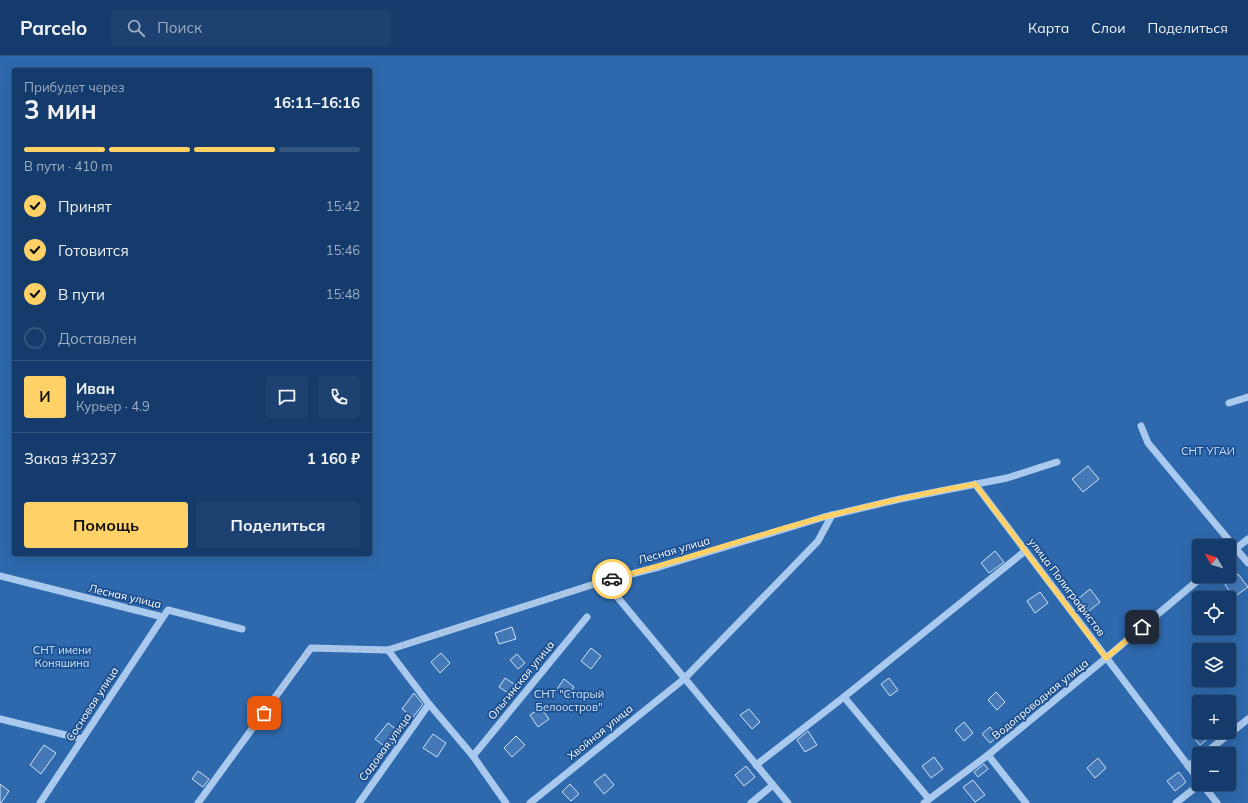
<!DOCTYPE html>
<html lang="ru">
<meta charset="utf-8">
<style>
:root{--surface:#143b6b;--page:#1d4271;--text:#f1f3f6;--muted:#9dadc1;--line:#33557e;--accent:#ffd166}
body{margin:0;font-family:Mulish,sans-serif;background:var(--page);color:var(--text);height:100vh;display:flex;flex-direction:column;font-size:15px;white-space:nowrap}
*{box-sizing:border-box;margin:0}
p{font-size:13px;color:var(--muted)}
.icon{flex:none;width:22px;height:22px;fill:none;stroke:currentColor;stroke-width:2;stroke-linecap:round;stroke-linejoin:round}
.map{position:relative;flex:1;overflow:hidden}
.drawer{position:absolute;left:12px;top:12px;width:360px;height:488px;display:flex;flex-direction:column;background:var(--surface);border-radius:4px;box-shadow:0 4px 16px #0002,0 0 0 1px var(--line)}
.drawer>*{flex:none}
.needle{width:26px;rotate:308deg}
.buttons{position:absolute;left:1192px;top:483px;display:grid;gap:8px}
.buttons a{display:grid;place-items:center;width:44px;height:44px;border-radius:4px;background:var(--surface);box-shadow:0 4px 16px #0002,0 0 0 1px var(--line);font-size:20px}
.pin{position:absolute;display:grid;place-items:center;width:34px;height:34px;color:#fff;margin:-17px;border-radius:8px;box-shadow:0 2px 6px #0006}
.courier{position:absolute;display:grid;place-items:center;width:40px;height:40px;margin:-20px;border:3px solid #ffd166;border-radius:50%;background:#fff;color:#222;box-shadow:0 1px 5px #0007}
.headline em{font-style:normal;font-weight:700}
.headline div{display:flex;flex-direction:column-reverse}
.headline{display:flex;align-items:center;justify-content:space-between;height:68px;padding:0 12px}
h1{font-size:26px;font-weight:700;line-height:30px}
.bar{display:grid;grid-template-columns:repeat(4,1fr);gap:6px 4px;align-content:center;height:48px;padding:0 12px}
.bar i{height:5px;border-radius:3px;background:var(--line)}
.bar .current{background:var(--accent)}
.bar p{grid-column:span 4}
.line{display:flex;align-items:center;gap:10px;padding:0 12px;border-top:1px solid var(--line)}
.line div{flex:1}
.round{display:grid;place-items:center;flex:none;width:42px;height:42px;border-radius:4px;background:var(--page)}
ol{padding:0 12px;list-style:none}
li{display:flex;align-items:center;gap:12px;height:44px}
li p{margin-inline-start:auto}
li .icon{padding:4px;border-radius:50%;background:var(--accent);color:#111;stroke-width:4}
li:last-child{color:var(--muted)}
li i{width:22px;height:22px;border:2px solid var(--line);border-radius:50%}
.button{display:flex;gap:8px;margin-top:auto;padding:8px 12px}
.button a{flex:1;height:46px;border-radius:4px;background:var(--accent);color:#111;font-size:16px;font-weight:700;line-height:46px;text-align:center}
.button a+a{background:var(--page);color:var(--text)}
header{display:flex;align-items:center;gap:24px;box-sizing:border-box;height:56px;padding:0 20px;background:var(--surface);border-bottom:1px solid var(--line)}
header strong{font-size:19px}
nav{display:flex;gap:22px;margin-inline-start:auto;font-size:14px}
.search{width:280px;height:36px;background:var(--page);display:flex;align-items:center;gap:10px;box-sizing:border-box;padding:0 14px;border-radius:4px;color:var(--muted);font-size:15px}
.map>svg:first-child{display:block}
</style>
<header>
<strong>Parcelo</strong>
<div class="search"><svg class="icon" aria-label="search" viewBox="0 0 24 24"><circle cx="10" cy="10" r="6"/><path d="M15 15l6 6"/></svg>Поиск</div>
<nav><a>Карта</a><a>Слои</a><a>Поделиться</a></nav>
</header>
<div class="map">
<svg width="1248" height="747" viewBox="0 0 1248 747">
<rect width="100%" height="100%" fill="#1b4f8f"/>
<path fill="#2e69ad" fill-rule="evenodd" d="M0,0H1248V747H0ZM14,14H370V498H14ZM1199,490H1229V520H1199ZM1199,542H1229V572H1199ZM1199,594H1229V624H1199ZM1199,646H1229V676H1199ZM1199,698H1229V728H1199Z"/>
<g fill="#4478b7" stroke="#cfe3fa">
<path d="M1088,410L1099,423L1083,436L1072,423Z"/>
<path d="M995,495L1004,506L989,517L981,507Z"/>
<path d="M1238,518L1248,531L1234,541L1225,529Z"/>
<path d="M1090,533L1100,546L1089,555L1078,543Z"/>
<path d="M1040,536L1048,547L1035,557L1027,545Z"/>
<path d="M512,571L516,583L499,588L495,577Z"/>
<path d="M591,592L601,600L591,613L581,605Z"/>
<path d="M441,597L450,607L440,617L431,606Z"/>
<path d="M517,598L525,607L518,613L510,604Z"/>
<path d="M505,622L517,630L511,639L499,631Z"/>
<path d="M889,622L898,634L890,640L881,628Z"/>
<path d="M564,623L574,631L567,641L557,633Z"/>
<path d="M996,636L1005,646L997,654L988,644Z"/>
<path d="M414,637L423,648L413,661L402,653Z"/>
<path d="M541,652L549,663L538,671L530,659Z"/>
<path d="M749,653L760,666L752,673L740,659Z"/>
<path d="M964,666L973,677L964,685L955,674Z"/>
<path d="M388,667L401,677L388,693L375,683Z"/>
<path d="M990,671L998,680L990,687L982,678Z"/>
<path d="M808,675L817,689L805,696L797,684Z"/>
<path d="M1196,676H1216L1200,689L1192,680Z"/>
<path d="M433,678L446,687L437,701L423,692Z"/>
<path d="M516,680L525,689L512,701L504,692Z"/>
<path d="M44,689L56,697L41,718L30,709Z"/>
<path d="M934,701L943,713L931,722L922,710Z"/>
<path d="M1098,702L1106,712L1095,722L1087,712Z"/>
<path d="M984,708L988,713L978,721L974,716Z"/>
<path d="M746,710L755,721L744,730L735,719Z"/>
<path d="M198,715L209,723L203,731L192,723Z"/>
<path d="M1179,716L1186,726L1175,735L1167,725Z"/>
<path d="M605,718L614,729L604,738L594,726Z"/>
<path d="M973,724L985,739L975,746L963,731Z"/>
<path d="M0,728L9,735L1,747H0Z"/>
<path d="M570,728L579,738L571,745L562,736Z"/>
</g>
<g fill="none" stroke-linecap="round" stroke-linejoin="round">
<g stroke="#a9c9ee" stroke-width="7">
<path d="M1229,347L1248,341"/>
<path d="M1141,370L1148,387L1248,507"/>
<path d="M975,428L1199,724"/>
<path d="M1229,498L1248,483"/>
<path d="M0,520L163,561L168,554L242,573"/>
<path d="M604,525L788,747"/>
<path d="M388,594L429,648L473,700L506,747"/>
<path d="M844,641L929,743"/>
<path d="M0,663L82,683"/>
<path d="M1204,698L1248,663"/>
<path d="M988,699L1026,747"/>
<path d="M473,700L587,561"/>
<path d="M756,709L844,641L1025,495"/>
<path d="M1188,710L1199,702"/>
<path d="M1202,728L1217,747"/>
<path d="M40,747L163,561"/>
<path d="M198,747L311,592L388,594L604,525L659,511L824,461L900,443L1007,422L1057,406"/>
<path d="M359,747L429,648"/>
<path d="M530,747L684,623L818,485L832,459"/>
<path d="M751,747L773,729"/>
<path d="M924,747L988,699L1106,602L1203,520"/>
<path d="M1176,747L1200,728"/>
</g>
</g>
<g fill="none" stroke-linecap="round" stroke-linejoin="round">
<path stroke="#afc1d8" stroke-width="4" stroke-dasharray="0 7.2" d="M264,657L311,592L388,594L612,523"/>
<path stroke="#ffd166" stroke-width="5" d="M612,523C683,504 753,480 824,461C874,448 925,437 975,428L1106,602L1142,571"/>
</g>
<g text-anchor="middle" stroke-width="3.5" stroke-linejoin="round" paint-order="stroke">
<g font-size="11" fill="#cfe3fa" stroke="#1b4f8f">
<text x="1208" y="399">СНТ УГАИ</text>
<text x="62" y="598">СНТ имени<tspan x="62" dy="13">Коняшина</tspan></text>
<text x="569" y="642">СНТ "Старый<tspan x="569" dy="13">Белоостров"</tspan></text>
</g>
<g font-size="11" fill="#fff" stroke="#1b4f8f">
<text transform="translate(674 494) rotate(-16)" y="4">Лесная улица</text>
<text transform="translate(1067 531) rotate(53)" y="4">улица Полиграфистов</text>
<text transform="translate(125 540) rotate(13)" y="4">Лесная улица</text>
<text transform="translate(521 624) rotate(-51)" y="4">Ольгинская улица</text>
<text transform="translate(1040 643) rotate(-39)" y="4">Водопроводная улица</text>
<text transform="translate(92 648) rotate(-57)" y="4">Сосновая улица</text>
<text transform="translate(600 676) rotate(-39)" y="4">Хвойная улица</text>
<text transform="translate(385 691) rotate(-54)" y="4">Садовая улица</text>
</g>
</g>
</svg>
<div class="buttons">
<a><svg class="needle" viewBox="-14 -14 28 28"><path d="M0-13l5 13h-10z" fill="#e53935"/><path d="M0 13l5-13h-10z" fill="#9dadc1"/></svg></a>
<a><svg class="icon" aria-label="locate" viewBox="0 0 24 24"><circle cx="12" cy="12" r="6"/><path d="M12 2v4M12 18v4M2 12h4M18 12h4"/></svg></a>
<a><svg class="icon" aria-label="layers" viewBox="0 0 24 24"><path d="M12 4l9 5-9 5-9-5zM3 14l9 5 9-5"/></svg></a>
<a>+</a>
<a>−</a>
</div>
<div class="pin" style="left:264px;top:657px;background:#ea580c"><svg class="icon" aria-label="bag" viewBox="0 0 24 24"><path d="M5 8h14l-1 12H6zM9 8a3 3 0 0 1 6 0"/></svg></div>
<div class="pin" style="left:1142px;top:571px;background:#1f2937"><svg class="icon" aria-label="home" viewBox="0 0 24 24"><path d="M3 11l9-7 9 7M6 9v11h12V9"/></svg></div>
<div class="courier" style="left:612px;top:523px"><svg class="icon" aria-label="car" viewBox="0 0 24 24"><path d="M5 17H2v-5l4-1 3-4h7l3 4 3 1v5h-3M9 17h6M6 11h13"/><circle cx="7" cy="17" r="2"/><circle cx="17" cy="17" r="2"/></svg></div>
<section class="drawer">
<div class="headline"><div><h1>3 мин</h1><p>Прибудет через</p></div><em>16:11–16:16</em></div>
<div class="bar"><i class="current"></i><i class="current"></i><i class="current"></i><i></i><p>В пути · 410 m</p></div>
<ol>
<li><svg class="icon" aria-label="check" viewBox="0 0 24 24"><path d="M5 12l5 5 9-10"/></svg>Принят<p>15:42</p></li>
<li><svg class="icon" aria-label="check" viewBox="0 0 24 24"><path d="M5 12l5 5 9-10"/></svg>Готовится<p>15:46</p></li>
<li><svg class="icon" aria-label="check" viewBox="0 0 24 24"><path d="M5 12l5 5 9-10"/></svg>В пути<p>15:48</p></li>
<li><i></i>Доставлен</li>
</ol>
<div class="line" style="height:72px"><b class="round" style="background:var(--accent);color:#111">И</b><div><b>Иван</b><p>Курьер · 4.9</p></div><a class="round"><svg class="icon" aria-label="chat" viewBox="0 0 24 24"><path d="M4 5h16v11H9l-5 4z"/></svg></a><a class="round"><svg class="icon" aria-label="phone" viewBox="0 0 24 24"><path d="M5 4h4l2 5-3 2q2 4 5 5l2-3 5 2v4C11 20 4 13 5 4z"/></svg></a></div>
<div class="line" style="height:52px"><div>Заказ #3237</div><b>1 160 ₽</b></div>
<div class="button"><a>Помощь</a><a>Поделиться</a></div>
</section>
</div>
